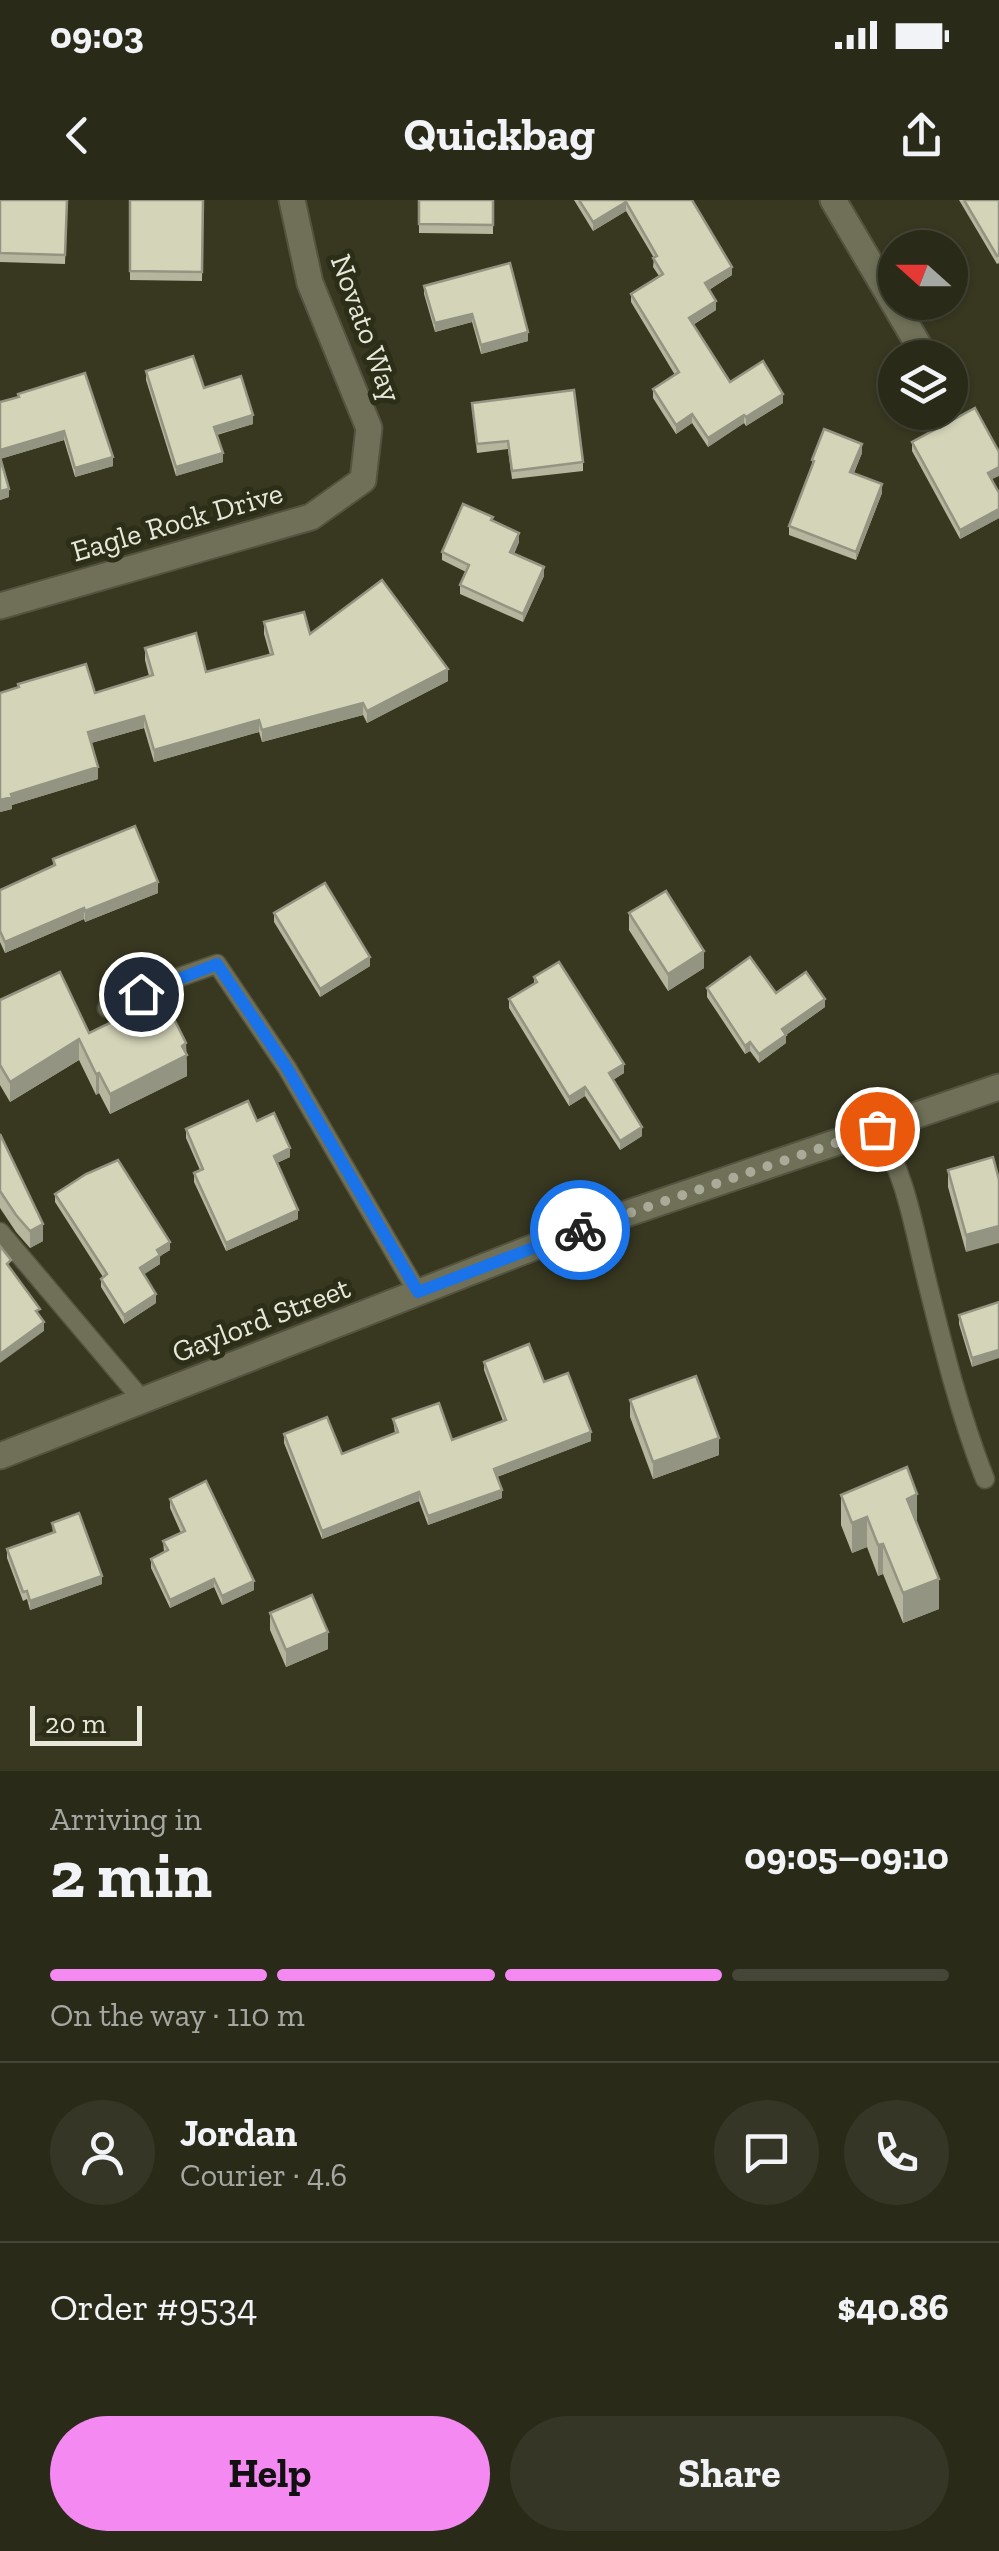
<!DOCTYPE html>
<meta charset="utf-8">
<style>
:root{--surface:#2a2a19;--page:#363626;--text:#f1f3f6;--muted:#a5a7a2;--line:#464638;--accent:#f389f1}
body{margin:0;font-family:"Zilla Slab",serif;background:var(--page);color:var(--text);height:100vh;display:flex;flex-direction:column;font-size:38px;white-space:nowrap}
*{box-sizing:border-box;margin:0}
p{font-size:32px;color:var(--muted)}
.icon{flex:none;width:55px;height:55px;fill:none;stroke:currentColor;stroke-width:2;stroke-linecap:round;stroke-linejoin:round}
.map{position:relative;height:1571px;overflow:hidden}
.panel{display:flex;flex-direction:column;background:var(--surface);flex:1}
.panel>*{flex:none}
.needle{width:65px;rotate:291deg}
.buttons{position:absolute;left:878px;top:30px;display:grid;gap:20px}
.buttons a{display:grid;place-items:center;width:90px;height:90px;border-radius:50%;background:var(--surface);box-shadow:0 2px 8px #0004,0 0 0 2px var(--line);font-size:50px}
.scale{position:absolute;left:30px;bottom:25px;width:112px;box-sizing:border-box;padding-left:10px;border:5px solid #e7e8da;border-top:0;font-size:28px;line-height:35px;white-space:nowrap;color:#e7e8da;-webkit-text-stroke:8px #2d2e18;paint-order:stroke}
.pin{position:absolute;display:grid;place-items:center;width:85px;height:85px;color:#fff;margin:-42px;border:5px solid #fff;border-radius:50%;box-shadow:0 2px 10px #0007}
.courier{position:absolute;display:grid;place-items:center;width:100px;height:100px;margin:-50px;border:8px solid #1a73e8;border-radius:50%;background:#fff;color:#222;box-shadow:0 2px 12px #0007}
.summary em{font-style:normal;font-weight:800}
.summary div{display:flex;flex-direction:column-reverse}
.summary{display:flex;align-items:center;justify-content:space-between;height:170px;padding:0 50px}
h1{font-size:65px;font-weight:800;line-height:75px}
.bar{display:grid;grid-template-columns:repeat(4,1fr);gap:15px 10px;align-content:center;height:120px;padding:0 50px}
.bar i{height:12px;border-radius:8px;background:var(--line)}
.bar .active{background:var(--accent)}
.bar p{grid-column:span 4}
.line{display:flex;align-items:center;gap:25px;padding:0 50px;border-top:2px solid var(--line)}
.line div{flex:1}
.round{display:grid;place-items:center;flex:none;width:105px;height:105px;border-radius:52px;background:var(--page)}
.primary-button{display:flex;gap:20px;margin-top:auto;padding:20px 50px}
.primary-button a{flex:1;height:115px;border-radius:60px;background:var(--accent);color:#111;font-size:40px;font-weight:800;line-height:115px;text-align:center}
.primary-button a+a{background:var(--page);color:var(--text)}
.status{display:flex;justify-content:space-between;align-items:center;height:70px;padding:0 50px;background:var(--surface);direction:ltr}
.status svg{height:28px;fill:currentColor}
header{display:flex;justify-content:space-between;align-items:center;height:130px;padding:0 50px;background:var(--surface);font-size:45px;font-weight:800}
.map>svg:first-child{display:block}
</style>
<div class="status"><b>09:03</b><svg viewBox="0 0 49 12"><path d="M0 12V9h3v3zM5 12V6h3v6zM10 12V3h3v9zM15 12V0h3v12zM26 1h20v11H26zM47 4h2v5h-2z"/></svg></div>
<header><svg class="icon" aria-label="back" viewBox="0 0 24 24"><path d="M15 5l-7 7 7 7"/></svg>Quickbag<svg class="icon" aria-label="share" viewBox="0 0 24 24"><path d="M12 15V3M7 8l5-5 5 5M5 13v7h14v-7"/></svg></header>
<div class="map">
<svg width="999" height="1571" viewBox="0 0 999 1571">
<rect width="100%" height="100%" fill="#383821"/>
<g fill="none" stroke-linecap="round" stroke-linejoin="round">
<defs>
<g id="service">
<path d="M107,808L174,779L217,764L287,868L418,1093"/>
<path d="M877,929C905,972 913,1024 925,1073C942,1142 959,1213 985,1279"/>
<path d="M0,1032L143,1201"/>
</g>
<g id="minor">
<path d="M833,0L922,151"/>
<path d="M0,406L311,317L363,280L369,228L310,83L292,0"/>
<path d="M0,1256L570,1033L999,887"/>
</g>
</defs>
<use href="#service" stroke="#53533f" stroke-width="21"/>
<use href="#minor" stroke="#53533f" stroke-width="29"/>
<use href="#service" stroke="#6f7057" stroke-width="18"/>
<use href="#minor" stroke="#6f7057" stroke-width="25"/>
</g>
<g fill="#b6b69f">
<path d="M0,0H67L65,64L0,62Z"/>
<path d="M130,0H203L202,81L130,80Z"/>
<path d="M390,0H493V34L419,33V0Z"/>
<path d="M574,0H692L732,75L709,90L716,110L693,125L730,182L783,203L746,226L744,223L708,247L692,223L676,234L653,198V189L675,175L631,102V94L659,76L653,67L654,58L626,11L593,31Z"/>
<path d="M959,0H999V63L997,64Z"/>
<path d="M424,86L528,141L481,154L472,122L435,132L424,94Z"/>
<path d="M146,171L204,188L253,224L217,235L223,262L176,276L146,180Z"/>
<path d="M18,197L113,266L75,277L64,240L0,259L9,297L0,300V202Z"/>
<path d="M472,203L583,262V271L512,279L508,249L477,253Z"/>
<path d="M912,242L992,279L999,293V318L960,339L912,251Z"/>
<path d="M862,253L854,273L882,293L856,360L789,335V326L812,266V260Z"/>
<path d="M493,321L519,342L514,354L544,376L523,422L460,394V385L466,372L442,360V352Z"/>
<path d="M264,422L310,434L448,481L367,523L363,515L262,542L259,532L154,562L144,528L91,543L98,579L12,605V609L0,612V493L18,488V484L95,493L149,476L145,460V448L206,472L270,455L264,434Z"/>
<path d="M53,659L158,693L85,722L84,719L5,753L0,742V690L53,667Z"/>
<path d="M274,713L370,766L320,797L274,722Z"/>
<path d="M629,713L704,768L668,791L629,730Z"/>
<path d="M534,777L624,873L613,880L642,936L620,950L585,896L569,906L509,808V799L534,784Z"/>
<path d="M707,788L776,793L825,807L786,835V843L759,863L750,851L745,854L707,797Z"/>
<path d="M0,800L89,833L168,818L186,843L187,876L110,914L99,893L96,895L79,860L10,902L0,885Z"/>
<path d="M257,921L290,957L277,963L298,1019L226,1051L194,982V973L200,970L186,938V929Z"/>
<path d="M0,934L43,1041L30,1048L16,1032L0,1008Z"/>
<path d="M993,957L966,1052L948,987V970Z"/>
<path d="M55,994L170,1050L160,1056V1064L144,1074L156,1103L124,1124L101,1087V1079L103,1077L55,1002Z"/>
<path d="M999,1102L972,1167L959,1124V1115Z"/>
<path d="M484,1162L544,1182L591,1241L497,1277L502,1298L428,1325L419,1301L322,1339L284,1243V1234L342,1254L395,1233L393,1219L452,1240L503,1221L484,1170Z"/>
<path d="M630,1200L719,1255L653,1279L630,1217Z"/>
<path d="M841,1295L917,1324L939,1409L903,1423L883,1374L878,1376L867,1347L852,1353L841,1325Z"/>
<path d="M170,1299L254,1390L222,1405L214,1387L170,1408L151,1368V1359L164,1352L163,1341L181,1333L170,1308Z"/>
<path d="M52,1323L102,1384L30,1410L27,1399L23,1401L7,1358V1349L53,1333Z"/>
<path d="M270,1413L328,1449L286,1467L270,1430Z"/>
</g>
<g fill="#949482">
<path d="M626,2V11L593,31V22Z"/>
<path d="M732,67V75L705,92V83Z"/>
<path d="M716,101V110L689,127V118Z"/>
<path d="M472,114V122L435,132V123Z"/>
<path d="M528,132V141L481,154V145Z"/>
<path d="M783,194V203L746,226V217Z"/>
<path d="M692,214V223L676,234V225Z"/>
<path d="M253,215V224L214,235V227Z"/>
<path d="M744,215V223L708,247V238Z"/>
<path d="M64,231V240L0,259V250Z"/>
<path d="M862,244V253L850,281V272Z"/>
<path d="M223,253V262L176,276V267Z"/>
<path d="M113,257V266L75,277V268Z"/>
<path d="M999,267V276L988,281V273Z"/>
<path d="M882,284V293L856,360V352Z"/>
<path d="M9,289V297L0,300V291Z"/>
<path d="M999,309V318L960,339V330Z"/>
<path d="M519,333V342L510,361V352Z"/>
<path d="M544,367V376L523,422V414Z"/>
<path d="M448,469V481L367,523V511Z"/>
<path d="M363,503V515L262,542V530Z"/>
<path d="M144,516V528L88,544V532Z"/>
<path d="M259,520V532L154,562V550Z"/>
<path d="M98,567V579L12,605V609L0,612V600L11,594Z"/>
<path d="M158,682V693L85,722V711Z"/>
<path d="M84,708V719L5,753V742Z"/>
<path d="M704,751V768L668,791V774Z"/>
<path d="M370,757V766L320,797V789Z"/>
<path d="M825,799V807L786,835V843L759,863V854L782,829Z"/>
<path d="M79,839V860L10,902V882Z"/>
<path d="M750,842V851L745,854V846Z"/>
<path d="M186,843L187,876L110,914V894Z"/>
<path d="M624,864V873L609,882V873Z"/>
<path d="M99,873V893L96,895V874Z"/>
<path d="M585,887V896L569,906V897Z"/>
<path d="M642,927V936L620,950V941Z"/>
<path d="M290,948V957L274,964V956Z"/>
<path d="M298,1010V1019L226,1051V1043Z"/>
<path d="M43,1024V1041L30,1048V1031Z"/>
<path d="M999,1026V1043L966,1052V1035Z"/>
<path d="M170,1042V1050L160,1056V1064L140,1077V1068L157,1050Z"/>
<path d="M156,1094V1103L124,1124V1115Z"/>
<path d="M44,1122V1131L0,1163V1154Z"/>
<path d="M999,1150V1158L972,1167V1158Z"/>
<path d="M591,1232V1241L494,1278V1269Z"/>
<path d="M719,1238V1255L653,1279V1262Z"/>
<path d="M502,1290V1298L428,1325V1316Z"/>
<path d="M419,1292V1301L322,1339V1331Z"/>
<path d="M917,1294V1324L907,1299Z"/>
<path d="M867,1317V1347L852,1353V1323Z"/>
<path d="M883,1344V1374L878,1376V1345Z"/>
<path d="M102,1376V1384L30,1410V1401Z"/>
<path d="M214,1379V1387L170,1408V1400Z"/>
<path d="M939,1379V1409L903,1423V1393Z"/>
<path d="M254,1381V1390L222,1405V1396Z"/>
<path d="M328,1432V1449L286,1467V1450Z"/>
</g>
<g fill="#d4d4b9" stroke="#949482" stroke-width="2.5">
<path d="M0,0H67L65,55L0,53Z"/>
<path d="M130,0H203L202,72L130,71Z"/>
<path d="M419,0H493V25L419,24Z"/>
<path d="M579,0H692L732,67L705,83L716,101L689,118L730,182L763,161L783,194L746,217L744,215L708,238L692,214L676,225L653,189L679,172L631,94L663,74L653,58L657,56L626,2L593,22Z"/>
<path d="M964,0H999V55L997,56Z"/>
<path d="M510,63L528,132L481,145L472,114L435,123L424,86Z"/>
<path d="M193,156L204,188L241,176L253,215L214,227L223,253L176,267L146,171Z"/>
<path d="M85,173L113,257L75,268L64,231L0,250V202L19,197L18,194Z"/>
<path d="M574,190L583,262L512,271L508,241L477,244L472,203Z"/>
<path d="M975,208L999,252V267L988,273L999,293V309L960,330L912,242Z"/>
<path d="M824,229L862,244L850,272L882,284L856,352L789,326L814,261L812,260Z"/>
<path d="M0,257L9,289L0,291Z"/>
<path d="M463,304L493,317L491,320L519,333L510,352L544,367L523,414L460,385L469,365L442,352Z"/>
<path d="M382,380L448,469L367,511L363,503L262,530L259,520L154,550L144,516L88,532L98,567L11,594L12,597L0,600V493L19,487L18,484L86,464L95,493L153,475L145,448L196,433L206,472L273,454L264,422L304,412L310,434Z"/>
<path d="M135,626L158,682L85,711L84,708L5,742L0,731V690L55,665L53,659Z"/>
<path d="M325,683L370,757L320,789L274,713Z"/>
<path d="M666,691L704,751L668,774L629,713Z"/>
<path d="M750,757L776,793L806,772L825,799L782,829L786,835L759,854L750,842L745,846L707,788Z"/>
<path d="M559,762L624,864L609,873L642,927L620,941L585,887L569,897L509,799L537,782L534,777Z"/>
<path d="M60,772L89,833L159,799L168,818L172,815L186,843L182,846L187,855L110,894L99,873L96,874L79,839L10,882L0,865V800Z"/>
<path d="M248,901L257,921L274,913L290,948L274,956L298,1010L226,1043L194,973L203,969L186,929Z"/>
<path d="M0,934L43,1024L30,1031L16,1015L0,991Z"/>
<path d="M993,957L999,980V1026L966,1035L948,970Z"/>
<path d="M118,960L170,1042L157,1050L160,1055L140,1068L156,1094L124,1115L101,1079L107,1074L55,994L86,974Z"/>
<path d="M0,1046L11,1060L7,1064L40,1109L36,1111L44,1122L0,1154Z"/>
<path d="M999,1102V1150L972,1158L959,1115Z"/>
<path d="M529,1144L544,1182L568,1173L591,1232L494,1269L502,1290L428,1316L419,1292L322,1331L284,1234L327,1217L342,1254L398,1232L393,1219L439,1203L452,1240L506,1220L484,1162Z"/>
<path d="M696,1176L719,1238L653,1262L630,1200Z"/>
<path d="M907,1267L917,1294L907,1299L939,1379L903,1393L883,1344L878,1345L867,1317L852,1323L841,1295Z"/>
<path d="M206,1281L254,1381L222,1396L214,1379L170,1400L151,1359L168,1350L163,1341L185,1331L170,1299Z"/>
<path d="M79,1313L102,1376L30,1401L27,1391L23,1392L7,1349L55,1332L52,1323Z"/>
<path d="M312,1395L328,1432L286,1450L270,1413Z"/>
</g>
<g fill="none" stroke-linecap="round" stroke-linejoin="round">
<path stroke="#aa9" stroke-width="10" stroke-dasharray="0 18" d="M580,1030L877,929"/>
<path stroke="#1a73e8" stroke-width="12" d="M141,794L217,764L287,868L418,1092L580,1030"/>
</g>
<g text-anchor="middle" stroke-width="10" stroke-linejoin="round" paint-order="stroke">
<g font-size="30" fill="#e7e8da" stroke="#2d2e18">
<text transform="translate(366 128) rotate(70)" y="10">Novato Way</text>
<text transform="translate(177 322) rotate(-16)" y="10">Eagle Rock Drive</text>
<text transform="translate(261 1120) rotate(-21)" y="10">Gaylord Street</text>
</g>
</g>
</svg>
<div class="buttons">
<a><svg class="needle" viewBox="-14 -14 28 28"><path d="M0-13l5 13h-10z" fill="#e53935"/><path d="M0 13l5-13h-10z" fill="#a5a7a2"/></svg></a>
<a><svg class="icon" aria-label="layers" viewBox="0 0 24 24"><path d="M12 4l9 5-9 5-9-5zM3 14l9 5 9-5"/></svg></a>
</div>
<div class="scale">20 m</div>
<div class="pin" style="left:877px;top:929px;background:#ea580c"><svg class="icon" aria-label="bag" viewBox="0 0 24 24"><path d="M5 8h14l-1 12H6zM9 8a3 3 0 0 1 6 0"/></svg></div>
<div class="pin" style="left:141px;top:794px;background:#1f2937"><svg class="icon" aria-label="home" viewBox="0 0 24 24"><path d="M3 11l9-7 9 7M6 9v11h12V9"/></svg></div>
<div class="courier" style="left:580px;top:1030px"><svg class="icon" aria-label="bike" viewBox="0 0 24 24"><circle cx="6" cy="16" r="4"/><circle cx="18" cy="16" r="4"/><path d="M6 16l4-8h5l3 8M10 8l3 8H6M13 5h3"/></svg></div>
</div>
<section class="panel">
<div class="summary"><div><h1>2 min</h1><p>Arriving in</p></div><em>09:05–09:10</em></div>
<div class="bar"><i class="active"></i><i class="active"></i><i class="active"></i><i></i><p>On the way · 110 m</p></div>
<div class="line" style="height:180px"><a class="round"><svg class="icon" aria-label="person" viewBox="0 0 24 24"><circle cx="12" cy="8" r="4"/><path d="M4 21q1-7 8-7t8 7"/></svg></a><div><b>Jordan</b><p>Courier · 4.6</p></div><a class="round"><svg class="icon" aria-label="chat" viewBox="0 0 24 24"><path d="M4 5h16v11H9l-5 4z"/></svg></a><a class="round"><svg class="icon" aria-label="phone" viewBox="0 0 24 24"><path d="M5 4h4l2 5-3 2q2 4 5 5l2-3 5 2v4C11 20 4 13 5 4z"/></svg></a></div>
<div class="line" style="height:130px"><div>Order #9534</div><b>$40.86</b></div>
<div class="primary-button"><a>Help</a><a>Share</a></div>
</section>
